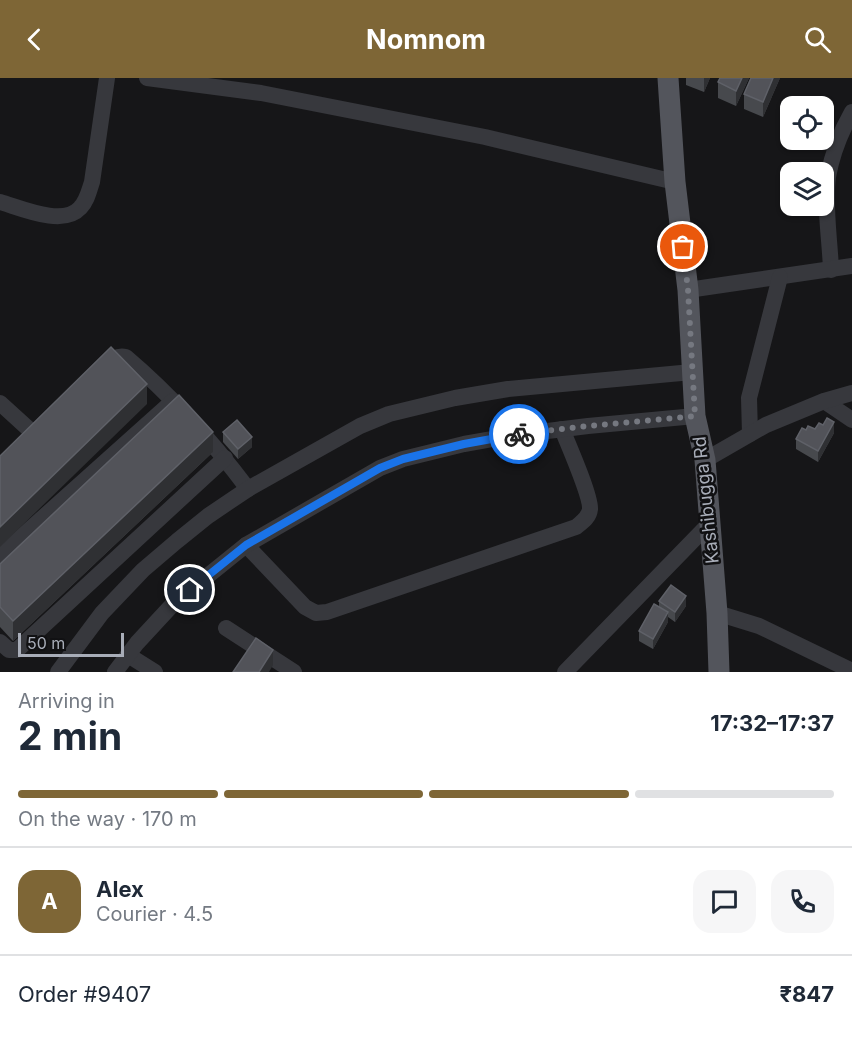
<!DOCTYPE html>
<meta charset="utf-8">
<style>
:root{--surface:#fff;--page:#f6f6f7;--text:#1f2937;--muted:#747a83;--line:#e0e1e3;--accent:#7e6636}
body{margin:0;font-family:Inter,sans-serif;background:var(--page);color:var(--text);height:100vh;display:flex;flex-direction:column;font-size:22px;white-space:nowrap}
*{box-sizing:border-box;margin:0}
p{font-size:20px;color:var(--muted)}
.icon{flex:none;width:33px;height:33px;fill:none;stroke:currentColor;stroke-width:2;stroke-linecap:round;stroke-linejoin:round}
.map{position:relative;height:594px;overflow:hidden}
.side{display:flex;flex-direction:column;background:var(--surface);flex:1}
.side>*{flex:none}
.controls{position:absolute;left:780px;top:18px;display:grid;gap:12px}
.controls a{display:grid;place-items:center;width:54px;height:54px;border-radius:12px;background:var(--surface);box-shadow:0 2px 4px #0004;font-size:30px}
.scale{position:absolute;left:18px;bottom:15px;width:106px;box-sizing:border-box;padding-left:6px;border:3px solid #a8adb8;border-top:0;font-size:16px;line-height:21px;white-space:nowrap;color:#a8adb8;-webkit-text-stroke:4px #111113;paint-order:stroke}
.pin{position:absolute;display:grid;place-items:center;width:51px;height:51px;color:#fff;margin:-26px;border:3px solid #fff;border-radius:50%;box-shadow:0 2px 6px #0007}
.courier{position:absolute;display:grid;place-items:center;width:60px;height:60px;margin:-30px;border:4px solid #1a73e8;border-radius:50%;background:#fff;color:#222;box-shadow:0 2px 8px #0007}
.summary em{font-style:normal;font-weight:700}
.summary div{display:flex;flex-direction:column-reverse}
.summary{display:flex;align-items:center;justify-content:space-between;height:102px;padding:0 18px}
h1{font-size:39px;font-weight:700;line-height:45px}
.bar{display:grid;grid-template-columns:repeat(4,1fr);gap:9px 6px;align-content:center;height:72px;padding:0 18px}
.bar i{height:8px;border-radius:4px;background:var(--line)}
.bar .selected{background:var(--accent)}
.bar p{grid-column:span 4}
.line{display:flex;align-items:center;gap:15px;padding:0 18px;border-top:2px solid var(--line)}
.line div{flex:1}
.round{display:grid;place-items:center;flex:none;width:63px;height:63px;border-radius:18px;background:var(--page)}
header{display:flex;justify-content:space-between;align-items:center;height:78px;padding:0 18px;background:var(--accent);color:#fff;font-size:27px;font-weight:700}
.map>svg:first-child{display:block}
</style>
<header><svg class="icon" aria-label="back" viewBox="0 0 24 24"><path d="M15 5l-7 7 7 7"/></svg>Nomnom<svg class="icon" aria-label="search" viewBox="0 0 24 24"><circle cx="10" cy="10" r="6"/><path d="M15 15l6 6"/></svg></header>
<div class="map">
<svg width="852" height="594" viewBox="0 0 852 594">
<rect width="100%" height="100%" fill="#161618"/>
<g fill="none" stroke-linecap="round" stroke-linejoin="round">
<g stroke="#37383d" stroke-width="16">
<path d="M147,0L261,15L485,59L675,104"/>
<path d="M0,124C21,130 63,149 80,130C87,123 89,113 92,104L107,0"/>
<path d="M831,192C830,163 824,127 828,99C832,76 840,55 852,34"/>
<path d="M688,212L852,188"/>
<path d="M103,289C111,282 116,277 126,279C172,318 212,363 248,411"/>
<path d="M824,323L852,342"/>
<path d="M0,325L33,355"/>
<path d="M750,356L749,320L780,199"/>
<path d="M705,382L766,347L824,323L852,315"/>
<path d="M246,467L305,529L316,535L327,534L576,449C582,444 589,440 590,431C591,418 568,366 562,351"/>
<path d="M0,478L173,323"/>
<path d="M717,535L759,548L852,593"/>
<path d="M226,550L294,594"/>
<path d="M0,564L9,572H17L225,380"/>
<path d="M128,577L155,594"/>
<path d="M58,594L102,535L143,492L177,463L208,438L248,411L360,348L389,336L455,320L508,311L692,294"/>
<path d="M115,594L137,565L174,525L246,467L380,390L403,381L464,366L515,357L588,348L695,338"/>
<path d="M565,594L710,445"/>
</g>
<path stroke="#53555c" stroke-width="21" d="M668,0L675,104L688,212L695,338L705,382L717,535L719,594"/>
</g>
<g fill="#47494d">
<path d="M686,0H710L704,14L686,7Z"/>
<path d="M749,0L736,28L718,20V4Z"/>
<path d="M780,0L763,39L744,31V16Z"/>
<path d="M815,351L834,355L818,384L796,371V361L806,352Z"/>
<path d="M223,354L252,369L238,381L223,364Z"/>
<path d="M213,374L13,563L0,549V486Z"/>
<path d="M659,523L686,528L675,544L668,539V544L653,571L639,563V553L659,529Z"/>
</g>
<g fill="#2f3033">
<path d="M704,0H710L704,14Z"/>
<path d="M742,0H749L736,28V13Z"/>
<path d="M773,0H780L763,39V24Z"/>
<path d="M147,306V326L0,469V449Z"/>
<path d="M834,344V355L818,384V373Z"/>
<path d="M213,354V374L13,563V543Z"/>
<path d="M252,359V369L238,381V371Z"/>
<path d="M686,518V528L675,544V534Z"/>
<path d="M668,534V544L653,571V561Z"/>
<path d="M273,572V587L269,594H259Z"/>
</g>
<g fill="#525359" stroke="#5f6168" stroke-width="1.5">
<path d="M720,0H742L736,13L718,4Z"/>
<path d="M751,0H773L763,24L744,16Z"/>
<path d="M111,269L147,306L0,449V378Z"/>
<path d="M179,317L213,354L13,543L0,529V486Z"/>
<path d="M827,340L834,344L818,373L796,361L802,350L806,352L808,348L815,351L819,345L823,347Z"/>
<path d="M237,342L252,359L238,371L223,354Z"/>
<path d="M671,507L686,518L675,534L659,523Z"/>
<path d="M654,526L668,534L653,561L639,553Z"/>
<path d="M256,560L273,572L259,594H233Z"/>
</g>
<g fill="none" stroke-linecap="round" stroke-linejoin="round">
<path stroke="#757880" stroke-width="6" stroke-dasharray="0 10.8" d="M519,356L588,348L695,338L688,212L683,169"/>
<path stroke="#1a73e8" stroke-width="8" d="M190,512L246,467L380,390L403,381L464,366L519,356"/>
</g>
<g text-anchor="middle" stroke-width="5" stroke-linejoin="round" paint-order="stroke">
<g font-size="18" fill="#a8adb8" stroke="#111113">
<text transform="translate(706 422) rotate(-96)" y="6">Kashibugga Rd</text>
</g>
</g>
</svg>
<div class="controls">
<a><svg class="icon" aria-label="locate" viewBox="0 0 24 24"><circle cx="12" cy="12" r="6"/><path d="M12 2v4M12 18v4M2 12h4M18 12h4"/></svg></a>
<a><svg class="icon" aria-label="layers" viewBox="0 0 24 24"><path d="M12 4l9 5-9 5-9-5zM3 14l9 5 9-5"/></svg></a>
</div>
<div class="scale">50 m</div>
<div class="pin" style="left:683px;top:169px;background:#ea580c"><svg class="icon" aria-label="bag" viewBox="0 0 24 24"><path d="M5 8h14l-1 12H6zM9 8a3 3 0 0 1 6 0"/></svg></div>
<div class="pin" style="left:190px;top:512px;background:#1f2937"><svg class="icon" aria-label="home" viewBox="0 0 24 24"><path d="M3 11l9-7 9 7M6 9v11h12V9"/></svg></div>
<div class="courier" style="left:519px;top:356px"><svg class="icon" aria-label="bike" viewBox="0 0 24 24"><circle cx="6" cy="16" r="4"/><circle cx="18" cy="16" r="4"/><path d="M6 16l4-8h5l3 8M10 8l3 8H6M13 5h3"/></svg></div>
</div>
<section class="side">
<div class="summary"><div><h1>2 min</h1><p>Arriving in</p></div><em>17:32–17:37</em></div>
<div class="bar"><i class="selected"></i><i class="selected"></i><i class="selected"></i><i></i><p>On the way · 170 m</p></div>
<div class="line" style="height:108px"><b class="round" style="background:var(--accent);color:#fff">A</b><div><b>Alex</b><p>Courier · 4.5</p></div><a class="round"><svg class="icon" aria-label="chat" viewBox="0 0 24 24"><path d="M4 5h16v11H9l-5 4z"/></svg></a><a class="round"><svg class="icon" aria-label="phone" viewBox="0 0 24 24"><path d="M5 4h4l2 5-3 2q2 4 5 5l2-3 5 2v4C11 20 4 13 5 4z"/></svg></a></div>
<div class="line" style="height:78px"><div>Order #9407</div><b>₹847</b></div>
</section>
